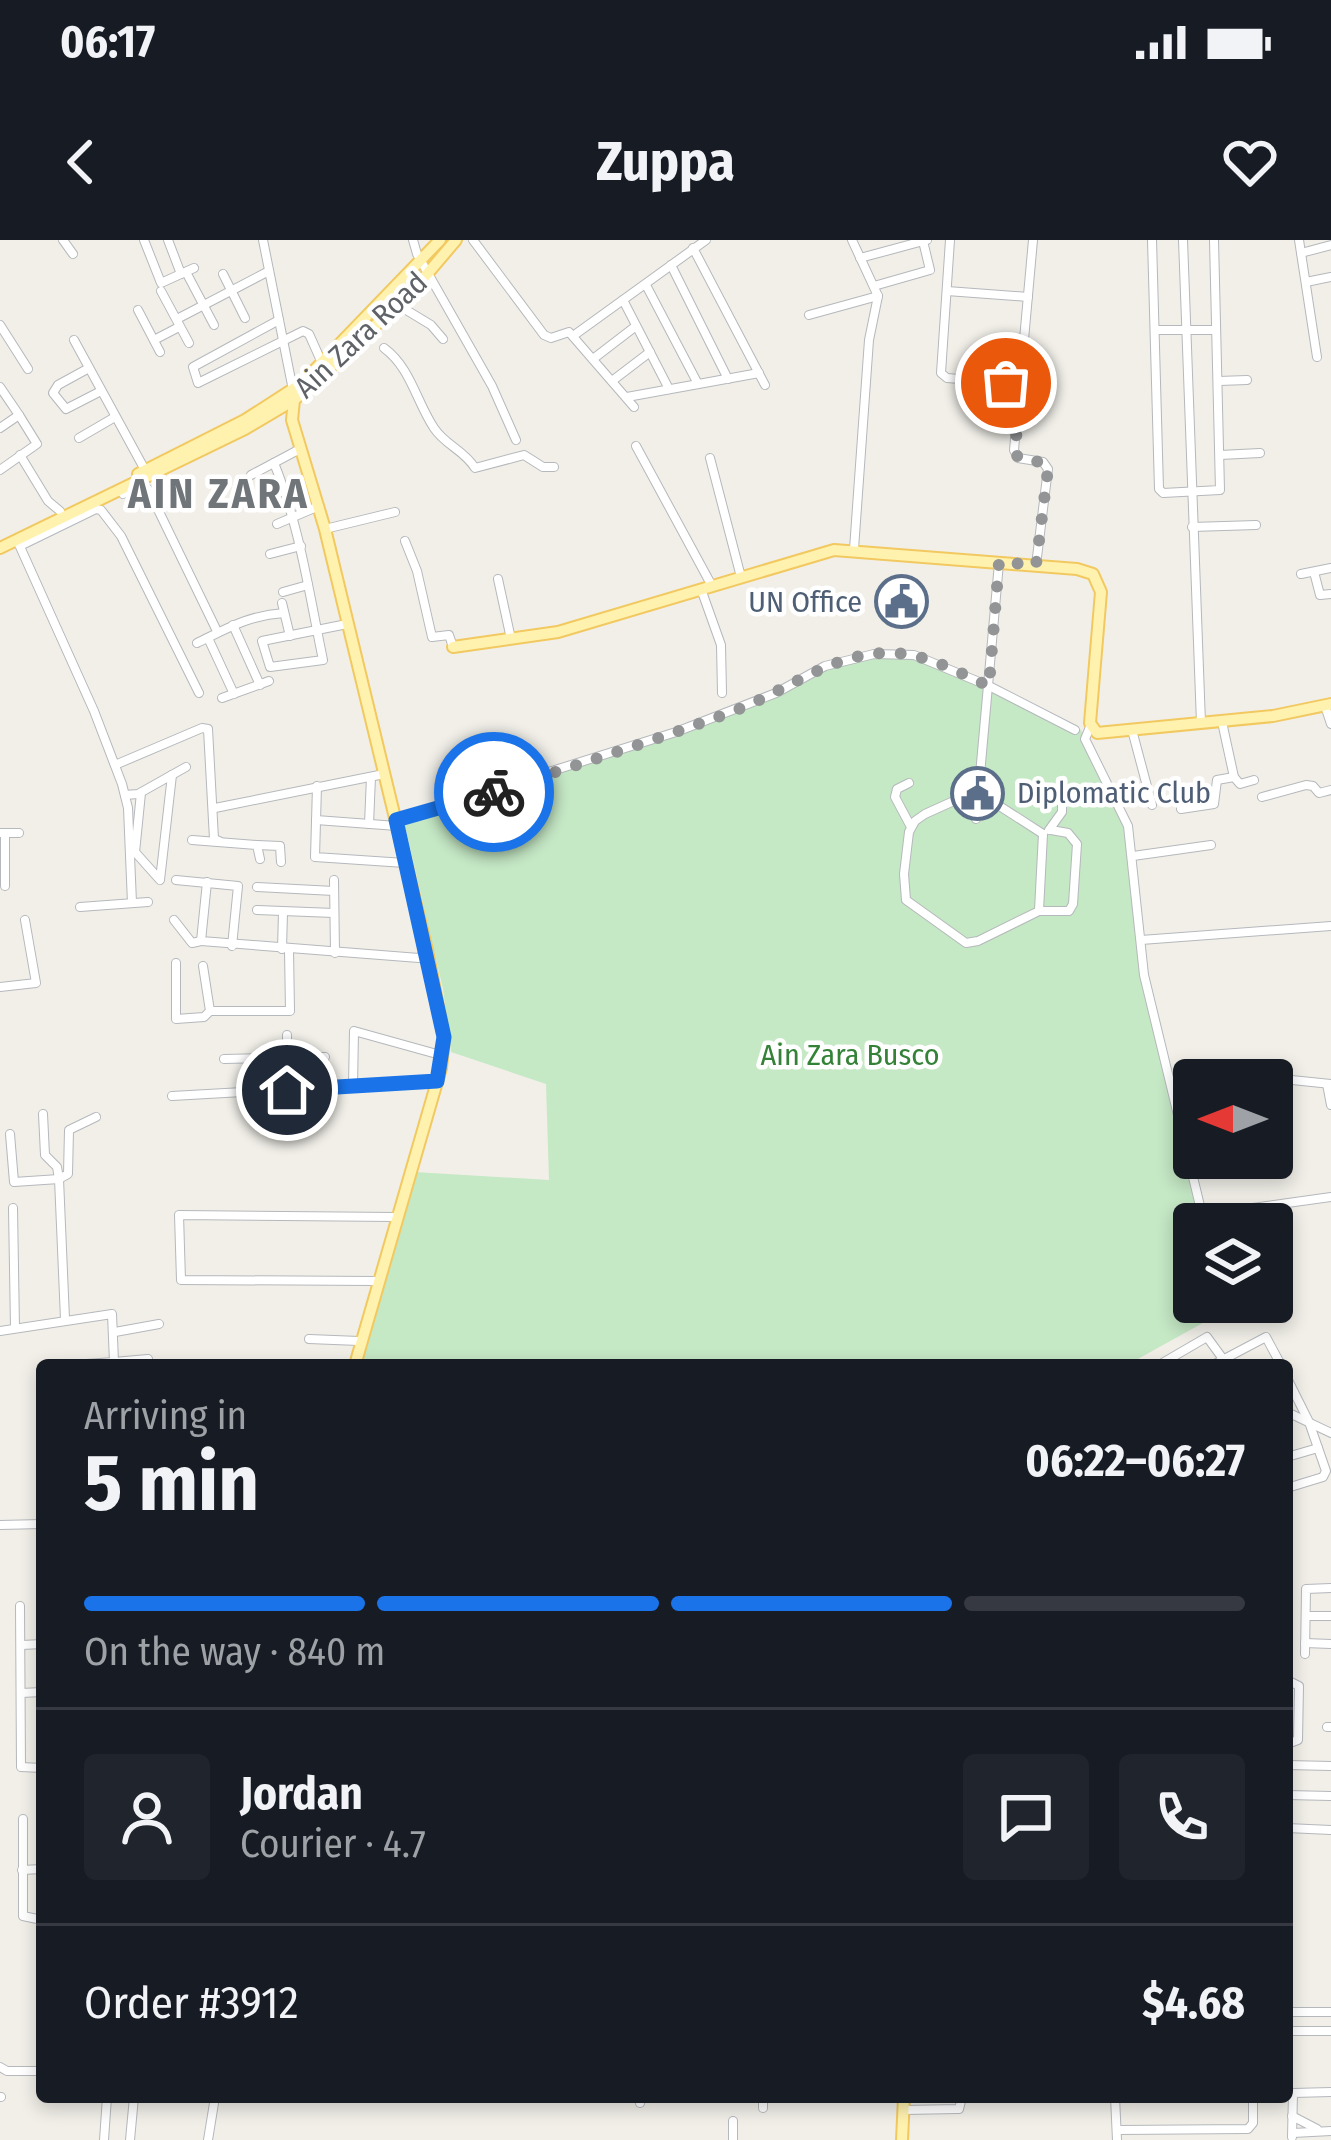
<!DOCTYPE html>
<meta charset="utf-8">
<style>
:root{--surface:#171b24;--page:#20242c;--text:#f1f3f6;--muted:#9ea1a6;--line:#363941;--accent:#1a73e8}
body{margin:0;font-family:"Fira Sans Condensed",sans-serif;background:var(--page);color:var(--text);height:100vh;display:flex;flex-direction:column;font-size:45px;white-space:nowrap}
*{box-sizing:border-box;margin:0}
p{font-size:39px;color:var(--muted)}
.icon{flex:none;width:66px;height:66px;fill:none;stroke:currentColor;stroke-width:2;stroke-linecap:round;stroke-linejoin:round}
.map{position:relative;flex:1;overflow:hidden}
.drawer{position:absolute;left:36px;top:1119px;width:1257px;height:744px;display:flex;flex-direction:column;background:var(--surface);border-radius:12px;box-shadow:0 6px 18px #0003}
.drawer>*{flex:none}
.needle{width:78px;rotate:270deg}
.buttons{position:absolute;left:1173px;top:819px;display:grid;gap:24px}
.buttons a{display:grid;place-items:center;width:120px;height:120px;border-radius:12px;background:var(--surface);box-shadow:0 6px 18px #0003;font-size:60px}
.pin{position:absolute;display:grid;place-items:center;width:102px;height:102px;color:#fff;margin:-51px;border:6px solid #fff;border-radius:50%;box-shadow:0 3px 12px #0007}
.courier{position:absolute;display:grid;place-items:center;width:120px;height:120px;margin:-60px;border:9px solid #1a73e8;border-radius:50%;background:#fff;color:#222;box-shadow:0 3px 15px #0007}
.summary em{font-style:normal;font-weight:700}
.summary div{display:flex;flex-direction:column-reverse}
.summary{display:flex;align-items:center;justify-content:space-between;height:204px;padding:0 48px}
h1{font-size:78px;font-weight:700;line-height:90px}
.bar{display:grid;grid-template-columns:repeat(4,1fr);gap:18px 12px;align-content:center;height:144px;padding:0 48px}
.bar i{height:15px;border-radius:9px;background:var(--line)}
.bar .current{background:var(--accent)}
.bar p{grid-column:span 4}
.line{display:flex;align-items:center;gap:30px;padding:0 48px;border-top:3px solid var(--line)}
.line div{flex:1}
.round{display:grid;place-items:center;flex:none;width:126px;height:126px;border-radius:12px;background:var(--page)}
.status{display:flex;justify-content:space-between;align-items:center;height:84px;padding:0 60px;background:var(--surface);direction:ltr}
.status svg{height:33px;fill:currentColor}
header{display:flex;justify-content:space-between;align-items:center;height:156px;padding:0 48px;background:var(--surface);font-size:54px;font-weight:700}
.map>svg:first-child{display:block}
</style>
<div class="status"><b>06:17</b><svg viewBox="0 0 49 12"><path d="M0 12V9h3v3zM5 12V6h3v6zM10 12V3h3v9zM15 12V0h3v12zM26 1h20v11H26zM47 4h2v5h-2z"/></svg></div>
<header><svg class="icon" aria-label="back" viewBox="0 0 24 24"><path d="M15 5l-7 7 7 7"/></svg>Zuppa<svg class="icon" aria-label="heart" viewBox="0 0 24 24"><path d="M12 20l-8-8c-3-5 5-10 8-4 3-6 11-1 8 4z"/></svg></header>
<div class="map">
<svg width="1331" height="1900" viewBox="0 0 1331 1900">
<rect width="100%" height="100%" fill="#f1efe8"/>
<path fill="#c5e8c5" d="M908,411L1081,490L1131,601L1143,729L1199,984H1194V1062H1217L1219,1074L1127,1125H359L414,932L549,940L546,844L451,812L443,749L404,582L780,452L831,423Z"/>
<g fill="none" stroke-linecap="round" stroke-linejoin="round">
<defs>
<g id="minor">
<path d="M63,0L73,14"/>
<path d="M144,0L161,43L194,28"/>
<path d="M168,0L181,34"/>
<path d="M263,0L293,150"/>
<path d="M413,0L417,14L492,146L516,200"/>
<path d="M473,0L544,95L551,98L569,92L634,167"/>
<path d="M950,0L941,133L947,138L1020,144"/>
<path d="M1033,0L1014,210L1018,218L1043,222L1048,229L1036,325"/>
<path d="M1152,0L1159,249L1163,253L1220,250L1214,0"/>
<path d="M1183,0L1201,483"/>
<path d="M1299,0L1317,117"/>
<path d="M693,8L765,145"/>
<path d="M1301,13L1331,5"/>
<path d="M860,18L927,0"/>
<path d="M671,25L728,139"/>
<path d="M186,32L214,85"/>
<path d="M223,34L245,78"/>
<path d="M1306,42L1331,37"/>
<path d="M646,45L698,144"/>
<path d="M874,46L930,30L923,1"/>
<path d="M161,51L189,103"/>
<path d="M947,51L1028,57"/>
<path d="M623,60L669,149"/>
<path d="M398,65L431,85L443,99"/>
<path d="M138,70L160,112"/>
<path d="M809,75L878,56L852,0"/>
<path d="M177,79L269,31"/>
<path d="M279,80L193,127L198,143L303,91L309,94L322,123"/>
<path d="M0,85L28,129"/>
<path d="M1157,90H1216"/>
<path d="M573,96L706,0"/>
<path d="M74,100L145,230"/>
<path d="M154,100L179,87"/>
<path d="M384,108C411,128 416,161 434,188C445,205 464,210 475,228L524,215L543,227H554"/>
<path d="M593,119L636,86"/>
<path d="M89,128L58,145L53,153L66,169L101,151"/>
<path d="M612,141L650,112"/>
<path d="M1219,141L1247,140"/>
<path d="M0,147L19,175"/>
<path d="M627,157L759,133"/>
<path d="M0,188L19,175L37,204L0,230"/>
<path d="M79,198L115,177"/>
<path d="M636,206L712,346"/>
<path d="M20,215L48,261L60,271"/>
<path d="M1220,215L1260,213"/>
<path d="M710,218L741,337"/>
<path d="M274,223C300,287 309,353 323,420L270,427L262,401L347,384"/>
<path d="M251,235L300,209"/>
<path d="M123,254L141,246L148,249L216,389"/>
<path d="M264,260L285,250"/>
<path d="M277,284L319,266"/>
<path d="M1192,287L1256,285"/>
<path d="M325,289L395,272"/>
<path d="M17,300L94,471L122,544L128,568L132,663"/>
<path d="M405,301L417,331L432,397L449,395L453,407"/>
<path d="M20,306L96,269L101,270L121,296L199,453"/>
<path d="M854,309L869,100L878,56"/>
<path d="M270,314L301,306"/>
<path d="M1314,332L1320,355L1331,354"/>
<path d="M1301,334L1331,328"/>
<path d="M498,339L511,399"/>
<path d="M701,349L721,405L722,453"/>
<path d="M283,352L308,345"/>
<path d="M282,363L290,396"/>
<path d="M233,385L260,445"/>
<path d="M208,398L234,454"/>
<path d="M197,403C226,389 249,375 284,373"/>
<path d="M222,458L269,441"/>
<path d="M1325,466L1331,484"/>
<path d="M1222,482L1234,537"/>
<path d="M1090,487L1085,499L1128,586L1144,735L1201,970L1209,974L1331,957"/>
<path d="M1132,490L1152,565"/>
<path d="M115,525L202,488L208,489L214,599L219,601"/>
<path d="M909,543L897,549L895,557L911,587"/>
<path d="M317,546L315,617L405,623"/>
<path d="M1035,546L1062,561V572L1049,590"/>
<path d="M141,553L135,612L160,640L172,535"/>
<path d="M125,555L138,554L186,527"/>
<path d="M1262,557L1306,545L1313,546L1319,553L1331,550"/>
<path d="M215,568L384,534"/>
<path d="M1181,569L1214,564L1217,540L1234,537L1240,544L1254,540"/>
<path d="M976,579L999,323"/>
<path d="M316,580L397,586"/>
<path d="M396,580L676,492L776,453L825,426L874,414L914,415L989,446L1075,490"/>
<path d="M369,584L371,537"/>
<path d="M1,593H19"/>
<path d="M5,593V646"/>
<path d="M1043,594L984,556L967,555L925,574L915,581L909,592L904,634L906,660L966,703L978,701L1039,671H1069L1073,664L1077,604L1068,593L1051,590"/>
<path d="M192,600L257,605L260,619"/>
<path d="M257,605L280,606L281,622"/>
<path d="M1133,616L1211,605"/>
<path d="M176,640L238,646L232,706"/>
<path d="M334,640L335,713"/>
<path d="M207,642L201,701L419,718L426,711"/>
<path d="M257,647L334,651"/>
<path d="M80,667L148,662"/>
<path d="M257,670L334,673"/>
<path d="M1039,670L1043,594"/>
<path d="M174,680L192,703L201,701"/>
<path d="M1141,700L1331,686"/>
<path d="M282,709L283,672"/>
<path d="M176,723V779L204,777L210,771L203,726"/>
<path d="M0,747L36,743L25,680"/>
<path d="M210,771H290L289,710"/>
<path d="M287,795V850"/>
<path d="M224,819L325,817"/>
<path d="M1254,836L1331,844"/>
<path d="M1327,844L1331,865"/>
<path d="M353,846L354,791L444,816"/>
<path d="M172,856L437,841"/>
<path d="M43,874L45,915L57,927L59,939L65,1079"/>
<path d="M10,894L14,942L59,939L68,934L69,890L96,877"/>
<path d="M13,968L15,1088"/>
<path d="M376,1041L181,1040L179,975L396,977"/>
<path d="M0,1091L112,1074L114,1122L148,1119"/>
<path d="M115,1092L159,1084"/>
<path d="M309,1099L359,1101"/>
<path d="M72,1125L114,1122"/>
<path d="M1159,1125L1207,1097L1223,1119"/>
<path d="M1213,1125L1266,1097L1281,1125"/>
<path d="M1287,1138L1309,1182L1326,1231L1323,1237L1287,1248"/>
<path d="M1287,1172L1331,1193"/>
<path d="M1287,1217L1318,1208"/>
<path d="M0,1285L42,1284"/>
<path d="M20,1366L21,1527L42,1528"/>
<path d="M1306,1376H1331"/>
<path d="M1305,1403L1331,1404"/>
<path d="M22,1405L42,1404"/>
<path d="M1305,1414L1306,1349L1331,1348"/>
<path d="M1287,1440L1299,1446L1298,1500L1287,1504"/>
<path d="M21,1453L42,1452"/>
<path d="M1327,1487H1331"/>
<path d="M1287,1525L1331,1526"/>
<path d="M1287,1555L1331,1556"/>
<path d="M23,1579V1676L42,1680"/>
<path d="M1287,1588L1331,1590"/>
<path d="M22,1630L42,1629"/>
<path d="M1287,1772H1331"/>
<path d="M1287,1791H1331"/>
<path d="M0,1827L7,1831H42"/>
<path d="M0,1857H1"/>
<path d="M1115,1857L1117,1900"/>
<path d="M640,1863V1857"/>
<path d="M763,1868V1857"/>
<path d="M903,1870L959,1869L962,1857"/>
<path d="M1292,1876L1317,1889"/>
<path d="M1117,1890L1248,1889L1253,1883V1857"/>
<path d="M1293,1893L1331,1891"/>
<path d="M1292,1897L1293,1853L1331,1852"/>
<path d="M104,1900L107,1857"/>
<path d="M130,1900L134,1857"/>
<path d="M208,1900L215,1857"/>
<path d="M733,1900V1881"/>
</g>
<g id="major">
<path d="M294,160L292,180L325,289L427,710L444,797L441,828L355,1125"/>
<path d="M138,234L245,180L301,144L440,0"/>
<path d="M0,308L245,189L294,160L411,53L456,0"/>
<path d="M453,407L558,392L834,310L1077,329L1093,334L1101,352L1090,483L1097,493L1273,476L1331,464"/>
<path d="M902,1900L904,1857"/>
</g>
</defs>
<use href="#minor" stroke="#b5b8bc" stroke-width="10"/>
<use href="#major" stroke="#f2c960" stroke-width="14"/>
<use href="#minor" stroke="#fff" stroke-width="8"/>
<use href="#major" stroke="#fff2af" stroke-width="10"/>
</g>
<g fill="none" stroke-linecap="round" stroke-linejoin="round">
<path stroke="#929495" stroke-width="12" stroke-dasharray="0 21.6" d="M494,552C575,525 658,500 739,469C787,450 830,415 884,413C921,411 956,431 989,446L999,322L1036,325L1048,229L1043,222L1022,220L1015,214L1020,144L1006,143"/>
<path stroke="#1a73e8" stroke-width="15" d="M287,850L437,841L444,797L396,580L494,552"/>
</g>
<defs>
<symbol id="civic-ring" viewBox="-11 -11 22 22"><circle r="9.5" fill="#fff" stroke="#5c6f8a" stroke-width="1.5"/><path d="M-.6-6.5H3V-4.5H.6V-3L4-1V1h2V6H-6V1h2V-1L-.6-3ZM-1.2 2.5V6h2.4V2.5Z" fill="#5c6f8a"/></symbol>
</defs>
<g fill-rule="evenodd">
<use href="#civic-ring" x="872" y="332" width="59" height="59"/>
<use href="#civic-ring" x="948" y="524" width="59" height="59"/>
</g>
<g text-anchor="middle" stroke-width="9" stroke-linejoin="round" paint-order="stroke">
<g font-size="30" fill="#5f6368" stroke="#fff">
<text transform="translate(361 95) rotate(-43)" y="10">Ain Zara Road</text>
</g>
<g font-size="30" fill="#4e5e75" stroke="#fff" text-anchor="end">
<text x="862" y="372">UN Office</text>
<text x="1017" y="563" text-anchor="start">Diplomatic Club</text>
</g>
<g font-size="30" fill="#348238" stroke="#fff">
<text x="850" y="825">Ain Zara Busco</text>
</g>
<g font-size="42" font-weight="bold" letter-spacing="3" fill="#70757a" stroke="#fff">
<text x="219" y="268">AIN ZARA</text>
</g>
</g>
</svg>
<div class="buttons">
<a><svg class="needle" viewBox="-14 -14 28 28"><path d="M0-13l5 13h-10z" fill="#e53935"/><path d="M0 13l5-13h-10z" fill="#9ea1a6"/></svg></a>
<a><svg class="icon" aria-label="layers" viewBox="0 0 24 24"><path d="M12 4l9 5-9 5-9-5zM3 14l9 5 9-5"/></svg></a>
</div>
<div class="pin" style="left:1006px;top:143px;background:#ea580c"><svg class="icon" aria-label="bag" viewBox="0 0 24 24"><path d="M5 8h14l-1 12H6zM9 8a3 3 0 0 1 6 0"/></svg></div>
<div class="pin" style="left:287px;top:850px;background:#1f2937"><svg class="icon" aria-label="home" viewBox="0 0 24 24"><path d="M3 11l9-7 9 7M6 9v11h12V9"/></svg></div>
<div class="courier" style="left:494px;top:552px"><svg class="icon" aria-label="bike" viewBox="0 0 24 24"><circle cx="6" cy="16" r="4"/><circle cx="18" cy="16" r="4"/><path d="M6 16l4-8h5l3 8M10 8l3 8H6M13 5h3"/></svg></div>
<section class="drawer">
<div class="summary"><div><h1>5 min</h1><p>Arriving in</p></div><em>06:22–06:27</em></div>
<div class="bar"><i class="current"></i><i class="current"></i><i class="current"></i><i></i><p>On the way · 840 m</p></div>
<div class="line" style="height:216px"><a class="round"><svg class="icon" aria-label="person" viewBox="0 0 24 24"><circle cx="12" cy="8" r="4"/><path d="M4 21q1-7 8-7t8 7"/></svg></a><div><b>Jordan</b><p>Courier · 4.7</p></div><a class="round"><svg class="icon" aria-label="chat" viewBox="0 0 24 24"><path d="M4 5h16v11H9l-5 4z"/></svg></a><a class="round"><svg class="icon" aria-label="phone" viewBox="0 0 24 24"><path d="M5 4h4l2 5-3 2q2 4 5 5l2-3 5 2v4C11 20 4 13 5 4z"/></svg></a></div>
<div class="line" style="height:156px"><div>Order #3912</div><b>$4.68</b></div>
</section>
</div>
